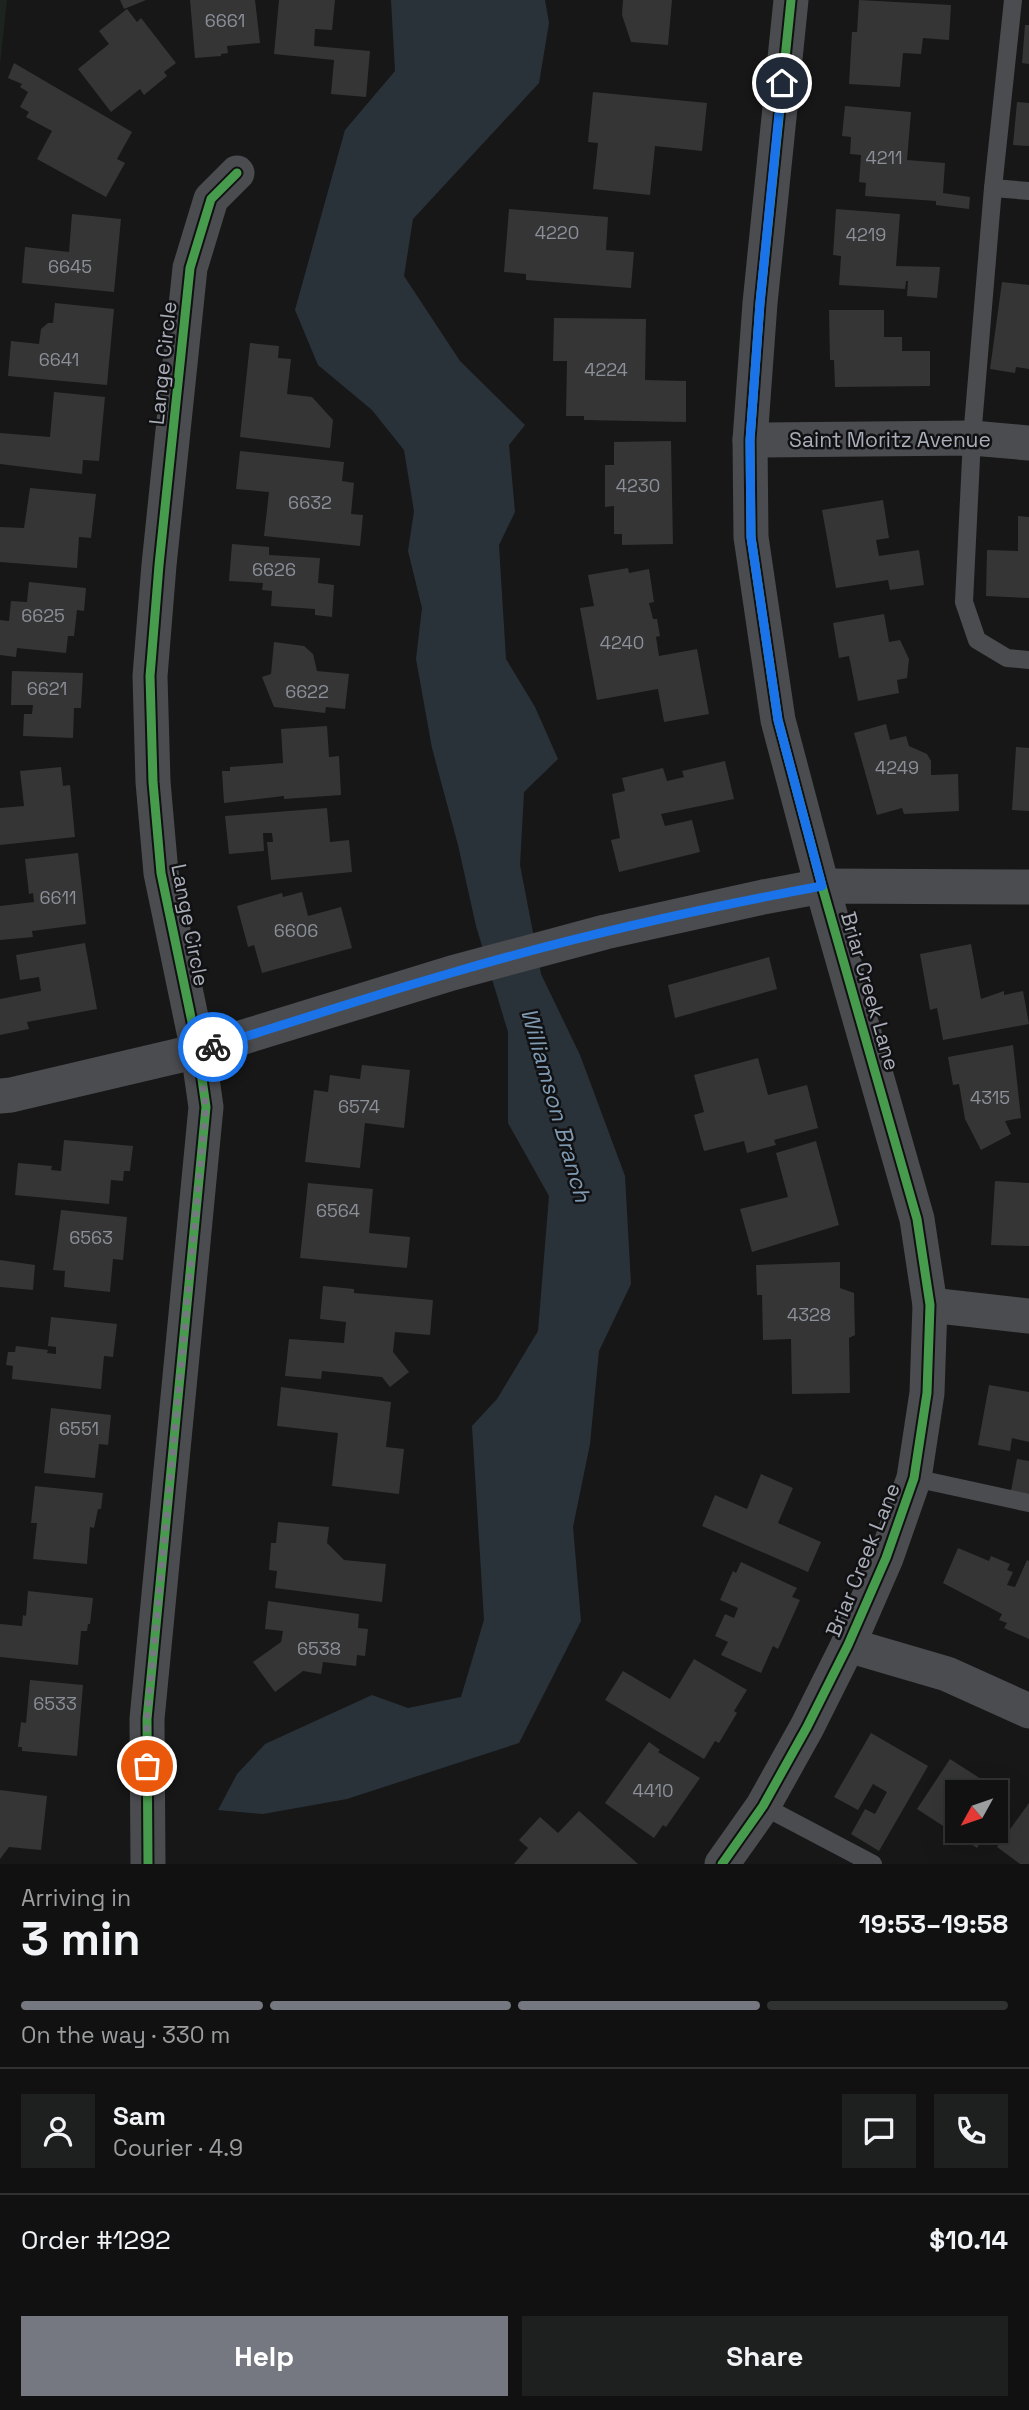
<!DOCTYPE html>
<meta charset="utf-8">
<style>
:root{--surface:#111;--page:#1e1f1f;--text:#f1f3f6;--muted:#9c9d9f;--line:#303131;--accent:#757880}
body{margin:0;font-family:"Space Grotesk",sans-serif;background:var(--page);color:var(--text);height:100vh;display:flex;flex-direction:column;font-size:26px;white-space:nowrap}
*{box-sizing:border-box;margin:0}
p{font-size:23px;color:var(--muted)}
.icon{flex:none;width:38px;height:38px;fill:none;stroke:currentColor;stroke-width:2;stroke-linecap:round;stroke-linejoin:round}
.map{position:relative;height:1864px;overflow:hidden}
.drawer{display:flex;flex-direction:column;background:var(--surface);flex:1}
.drawer>*{flex:none}
.needle{width:46px;rotate:230deg}
.fabs{position:absolute;left:945px;top:1780px;display:grid;gap:14px}
.fabs a{display:grid;place-items:center;width:63px;height:63px;border-radius:0px;background:var(--surface);box-shadow:0 7px 28px #0002,0 0 0 2px var(--line);font-size:35px}
.pin{position:absolute;display:grid;place-items:center;width:60px;height:60px;color:#fff;margin:-30px;border:4px solid #fff;border-radius:50%;box-shadow:0 2px 7px #0007}
.courier{position:absolute;display:grid;place-items:center;width:70px;height:70px;margin:-35px;border:5px solid #1a73e8;border-radius:50%;background:#fff;color:#222;box-shadow:0 2px 9px #0007}
.summary em{font-style:normal;font-weight:600}
.summary div{display:flex;flex-direction:column-reverse}
.summary{display:flex;align-items:center;justify-content:space-between;height:119px;padding:0 21px}
h1{font-size:46px;font-weight:600;line-height:52px}
.bar{display:grid;grid-template-columns:repeat(4,1fr);gap:10px 7px;align-content:center;height:84px;padding:0 21px}
.bar i{height:9px;border-radius:5px;background:var(--line)}
.bar .on{background:var(--accent)}
.bar p{grid-column:span 4}
.line{display:flex;align-items:center;gap:18px;padding:0 21px;border-top:2px solid var(--line)}
.line div{flex:1}
.round{display:grid;place-items:center;flex:none;width:74px;height:74px;border-radius:0px;background:var(--page)}
.action{display:flex;gap:14px;margin-top:auto;padding:14px 21px}
.action a{flex:1;height:80px;border-radius:0px;background:var(--accent);color:#fff;font-size:28px;font-weight:600;line-height:80px;text-align:center}
.action a+a{background:var(--page);color:var(--text)}
.map>svg:first-child{display:block}
</style>
<div class="map">
<svg width="1029" height="1864" viewBox="0 0 1029 1864">
<rect width="100%" height="100%" fill="#171717"/>
<path fill="#1d241e" d="M0,0H7L0,64Z"/>
<path fill="#2a3239" d="M391,0H545L549,23L539,83L413,219L404,276L460,361L525,425L509,445L515,512L499,545L506,659L535,707L558,759L524,792L520,865L541,974L580,1055L625,1176L631,1284L599,1351L590,1444L573,1527L581,1621L519,1743L347,1799L263,1814L218,1810L237,1774L265,1744L372,1695L408,1708L461,1697L484,1620L472,1426L497,1399L538,1331L549,1196L508,1123V1032L476,926L458,845L432,748L416,659L422,608L408,551L414,511L404,450L372,410L318,365L295,310L345,130L395,71Z"/>
<g fill="#353536">
<path d="M120,0H146L124,9Z"/>
<path d="M190,0H255L260,43L227,46L228,53L221,54V56L195,58Z"/>
<path d="M279,0H335L332,30L315,29L314,46L370,51L366,97L331,94L334,60L274,54Z"/>
<path d="M623,0H672L668,45L631,42L622,15Z"/>
<path d="M859,0L951,5L949,40L923,38L921,54L903,53L900,87L849,84L852,32H857Z"/>
<path d="M127,9L137,22L141,18L176,63L164,72L167,76L144,95L140,89L111,112L78,69L109,44L99,31Z"/>
<path d="M1025,25H1029V64L1022,63Z"/>
<path d="M14,63L132,132L117,159L125,163L106,197L37,159L52,131L26,117L29,112L20,107L28,92L20,87L22,84L8,78Z"/>
<path d="M593,92L707,103L702,151L655,146L650,195L593,189L598,143L588,142Z"/>
<path d="M1017,102L1029,103V146L1013,145Z"/>
<path d="M845,106L911,112L907,160L945,163L943,193L970,197L969,209L936,205V201L865,196L866,183L859,182L861,155L850,154L851,137L842,136Z"/>
<path d="M509,209L608,217L606,250L634,252L631,288L526,280V274L504,272Z"/>
<path d="M836,209L900,214L896,266L940,267L937,298L907,296L908,281H906L905,289L839,285L841,256L833,255Z"/>
<path d="M72,214L121,219L114,292L22,283L25,247L69,252Z"/>
<path d="M1002,282L1029,285V369L1016,367L1015,373L990,369Z"/>
<path d="M55,303L114,309L107,385L8,376L11,341L39,344L41,329L48,323H53Z"/>
<path d="M829,310H884V337H902V351H930V386L835,387L834,360H830Z"/>
<path d="M554,318L646,319L645,380L686,381V422L584,420V416H566L567,361H553Z"/>
<path d="M250,343L279,346L278,358L291,359L287,394L312,397L333,420L330,448L240,437Z"/>
<path d="M54,392L105,397L99,461L83,460L82,474L0,464V433L50,437Z"/>
<path d="M671,441L673,544L622,545V534H614V506L605,507V465H614V442Z"/>
<path d="M240,451L344,462L342,481L354,483L351,514L363,515L360,546L264,536L269,492L236,489Z"/>
<path d="M30,488L96,494L91,538L79,537L77,568L0,562V527L24,528Z"/>
<path d="M883,500L889,538L876,540L879,556L919,550L924,585L890,590L888,580L836,588L822,510Z"/>
<path d="M1018,516L1029,517V598L986,596L987,550L1018,551Z"/>
<path d="M232,544L269,547V555L320,558L318,583L334,585L332,617L315,615V609L271,606L272,591L262,590L263,583L229,581Z"/>
<path d="M628,568L629,573L649,569L654,602L649,603L653,619H657L660,636L656,637L659,656L697,649L709,714L664,722L658,689L597,700L580,608L594,606L588,575Z"/>
<path d="M29,582L86,588L84,611L77,610L74,636H68L66,653L17,648L16,657L0,655V620L9,621L11,601L27,602Z"/>
<path d="M884,614L889,642L900,640L909,659L907,678L897,680L899,693L858,701L849,656L839,658L833,623Z"/>
<path d="M274,642L304,646L313,654L317,671L349,674L345,709L326,707L325,713L274,707L262,677L271,674Z"/>
<path d="M12,671L83,673L81,708H74L73,738L23,736L24,714H32L33,705H11Z"/>
<path d="M886,724L890,740L906,736L909,746L927,754L931,761V775L958,774L959,811L904,814L902,808L877,815L854,733Z"/>
<path d="M327,726L329,757L339,756L341,795L284,799V796L224,803L222,771H230V767L283,763L281,729Z"/>
<path d="M1016,747L1029,748V811L1012,810Z"/>
<path d="M725,761L734,799L661,814L665,826L692,820L700,852L619,872L611,840L620,838L612,794L625,791L622,778L663,768L667,781L684,777L682,771Z"/>
<path d="M61,767L63,786L70,785L75,837L0,845V808L24,806L20,771Z"/>
<path d="M327,808L330,842L349,840L352,872L271,880L267,842H273L272,833H263L264,851L229,854L225,816Z"/>
<path d="M78,853L86,924L32,931L33,937L0,940V906L34,902L33,893L29,894L25,859Z"/>
<path d="M302,892L308,916L341,907L352,948L262,973L254,945L248,947L237,906L282,893L283,897Z"/>
<path d="M85,943L97,1009L27,1022L29,1029L0,1035V999L41,991L39,977L20,980L16,955Z"/>
<path d="M971,944L981,999L1004,991V995L1023,991L1029,1024L943,1040L937,1008L930,1010L920,954Z"/>
<path d="M769,957L777,989L675,1018L668,985Z"/>
<path d="M1013,1045L1021,1118L1005,1121L1011,1134L981,1150L965,1119L959,1084L953,1085L948,1057Z"/>
<path d="M758,1058L768,1095L807,1085L818,1128L774,1140L776,1145L747,1153L744,1141L704,1151L694,1115L704,1112L694,1075Z"/>
<path d="M362,1065L410,1070L404,1128L365,1123L360,1168L305,1162L314,1090L328,1092L330,1075L360,1079Z"/>
<path d="M64,1140L133,1146L130,1171H124L123,1181L111,1180L109,1204L15,1195L18,1163L52,1166L51,1170L61,1171Z"/>
<path d="M816,1141L839,1225L752,1252L740,1209L788,1197L776,1153Z"/>
<path d="M995,1181L1029,1183V1246L991,1245Z"/>
<path d="M308,1183L373,1189L369,1233L410,1237L407,1268L300,1258Z"/>
<path d="M61,1210L127,1217L123,1260L113,1259L110,1292L64,1287L65,1271L53,1270Z"/>
<path d="M0,1260L35,1265L33,1290L0,1287Z"/>
<path d="M840,1262V1288L854,1293L855,1335L849,1338L850,1393L792,1394L791,1339L763,1340L762,1295H757L756,1265Z"/>
<path d="M323,1286L354,1289V1293L433,1300L430,1335L395,1332L393,1352L409,1372L390,1387L382,1377L322,1371L321,1379L285,1376L289,1339L344,1343L346,1322L320,1319Z"/>
<path d="M51,1317L117,1324L113,1357L104,1356L101,1389L12,1379L13,1366L6,1365L8,1352H15L16,1346L48,1350L47,1353L56,1354V1347L48,1346Z"/>
<path d="M989,1385L1029,1392V1442L1012,1438L1010,1451L978,1445Z"/>
<path d="M281,1387L391,1402L386,1447L404,1449L399,1494L332,1486L338,1433L277,1426Z"/>
<path d="M51,1408L111,1415L108,1445L99,1444L95,1478L44,1473Z"/>
<path d="M1017,1459L1029,1461V1494L1011,1491Z"/>
<path d="M761,1474L793,1488L778,1523L821,1542L808,1572L702,1526L715,1495L747,1509Z"/>
<path d="M35,1486L103,1493L101,1509H98L94,1528L90,1527L87,1564L33,1559L37,1523H31Z"/>
<path d="M278,1522L329,1527L327,1543L344,1560L386,1564L382,1602L275,1588L277,1571L269,1570L271,1543H276Z"/>
<path d="M958,1548L989,1561L991,1556L1010,1564L1007,1570L1013,1572L1007,1585L1015,1587L1027,1560L1029,1561V1639L1004,1628L1007,1623L999,1620L1002,1614L943,1583Z"/>
<path d="M741,1562L797,1588L792,1597L800,1600L778,1649L773,1646L761,1673L721,1655L728,1642L715,1636L725,1614L734,1618L738,1608L720,1600L733,1571L736,1573Z"/>
<path d="M28,1591L93,1598L90,1624H88L87,1631H81L78,1665L0,1657V1624L22,1626L23,1615L26,1616Z"/>
<path d="M268,1601L359,1614L358,1628L368,1629L365,1656L357,1655L356,1666L323,1662L321,1674L303,1671L275,1692L253,1662L281,1642L283,1631L265,1629Z"/>
<path d="M694,1659L747,1690L734,1711L737,1713L719,1743L715,1741L704,1759L605,1700L623,1671L670,1699Z"/>
<path d="M30,1680L83,1685L77,1756L22,1751V1747H18L21,1722L26,1723Z"/>
<path d="M871,1733L928,1766L879,1851L851,1834L865,1809L875,1814L887,1792L873,1784L858,1810L834,1797Z"/>
<path d="M649,1742L660,1750L658,1752L700,1778L666,1827L663,1825L654,1838L605,1803Z"/>
<path d="M950,1759L1009,1797L996,1819V1792H957V1830H988L977,1848L917,1809Z"/>
<path d="M0,1790L47,1796L41,1850L9,1847L0,1859Z"/>
<path d="M1029,1803V1864H1020L997,1847Z"/>
<path d="M579,1811L638,1864H514L528,1848L519,1840L540,1817L558,1833Z"/>
</g>
<g fill="none" stroke-linecap="round" stroke-linejoin="round">
<g stroke="#4b4c50" stroke-width="18">
<path d="M1013,0L993,188L972,438L964,602L977,640L1007,658L1029,660"/>
<path d="M993,188L1029,191"/>
<path d="M914,1478L1029,1503"/>
<path d="M763,1806L873,1864"/>
</g>
<g stroke="#4b4c50" stroke-width="35">
<path d="M750,440L972,438L1029,443"/>
<path d="M0,1096L11,1095L198,1051L452,973L605,932L763,897L822,886L1029,887"/>
<path d="M930,1305L1029,1316"/>
<path d="M848,1645L947,1674L1029,1711"/>
<path d="M148,1864L147,1719L206,1107L198,1051L161,873L153,782L150,676L159,565L190,268L211,199L237,173"/>
<path d="M722,1864L763,1806L807,1727L848,1645L886,1558L914,1478L927,1393L930,1305L917,1219L822,886L778,720L751,537L750,440L760,303L791,0"/>
</g>
<defs>
<g id="cycleway">
<path d="M148,1864L147,1719L206,1107L198,1051L161,873L153,782L150,676L159,565L190,268L211,199L237,173"/>
<path d="M722,1864L763,1806L807,1727L848,1645L886,1558L914,1478L927,1393L930,1305L917,1219L822,886L778,720L751,537L750,440L760,303L791,0"/>
</g>
</defs>
<use href="#cycleway" stroke="#111113" stroke-width="13"/>
<use href="#cycleway" stroke="#469c4c" stroke-width="9"/>
</g>
<g fill="none" stroke-linecap="round" stroke-linejoin="round">
<path stroke="#757880" stroke-width="7" stroke-dasharray="0 12.6" d="M147,1766V1719L206,1107L198,1051L213,1047"/>
<path stroke="#1a73e8" stroke-width="9" d="M213,1047C292,1022 371,996 451,973C573,937 698,909 822,886L778,720L751,537L750,440L760,303L782,83"/>
</g>
<g text-anchor="middle" stroke-width="5" stroke-linejoin="round" paint-order="stroke">
<g font-size="18" fill="#8b8f98">
<text x="225" y="27">6661</text>
<text x="884" y="164">4211</text>
<text x="557" y="239">4220</text>
<text x="866" y="241">4219</text>
<text x="70" y="273">6645</text>
<text x="59" y="366">6641</text>
<text x="606" y="376">4224</text>
<text x="638" y="492">4230</text>
<text x="310" y="509">6632</text>
<text x="274" y="576">6626</text>
<text x="43" y="622">6625</text>
<text x="622" y="649">4240</text>
<text x="47" y="695">6621</text>
<text x="307" y="698">6622</text>
<text x="897" y="774">4249</text>
<text x="58" y="904">6611</text>
<text x="296" y="937">6606</text>
<text x="990" y="1104">4315</text>
<text x="359" y="1113">6574</text>
<text x="338" y="1217">6564</text>
<text x="91" y="1244">6563</text>
<text x="809" y="1321">4328</text>
<text x="79" y="1435">6551</text>
<text x="319" y="1655">6538</text>
<text x="55" y="1710">6533</text>
<text x="653" y="1797">4410</text>
</g>
<g font-size="21" fill="#a8adb8" stroke="#111113">
<text transform="translate(163 363) rotate(-84)" y="7">Lange Circle</text>
<text x="890" y="447">Saint Moritz Avenue</text>
<text transform="translate(190 925) rotate(79)" y="7">Lange Circle</text>
<text transform="translate(870 991) rotate(74)" y="7">Briar Creek Lane</text>
<text transform="translate(863 1560) rotate(-68)" y="7">Briar Creek Lane</text>
</g>
<g font-size="23" font-style="italic" fill="#7f9bb3" stroke="#111113">
<text transform="translate(556 1105) rotate(74)" y="8">Williamson Branch</text>
</g>
</g>
</svg>
<div class="fabs">
<a><svg class="needle" viewBox="-14 -14 28 28"><path d="M0-13l5 13h-10z" fill="#e53935"/><path d="M0 13l5-13h-10z" fill="#9c9d9f"/></svg></a>
</div>
<div class="pin" style="left:147px;top:1766px;background:#ea580c"><svg class="icon" aria-label="bag" viewBox="0 0 24 24"><path d="M5 8h14l-1 12H6zM9 8a3 3 0 0 1 6 0"/></svg></div>
<div class="pin" style="left:782px;top:83px;background:#1f2937"><svg class="icon" aria-label="home" viewBox="0 0 24 24"><path d="M3 11l9-7 9 7M6 9v11h12V9"/></svg></div>
<div class="courier" style="left:213px;top:1047px"><svg class="icon" aria-label="bike" viewBox="0 0 24 24"><circle cx="6" cy="16" r="4"/><circle cx="18" cy="16" r="4"/><path d="M6 16l4-8h5l3 8M10 8l3 8H6M13 5h3"/></svg></div>
</div>
<section class="drawer">
<div class="summary"><div><h1>3 min</h1><p>Arriving in</p></div><em>19:53–19:58</em></div>
<div class="bar"><i class="on"></i><i class="on"></i><i class="on"></i><i></i><p>On the way · 330 m</p></div>
<div class="line" style="height:126px"><a class="round"><svg class="icon" aria-label="person" viewBox="0 0 24 24"><circle cx="12" cy="8" r="4"/><path d="M4 21q1-7 8-7t8 7"/></svg></a><div><b>Sam</b><p>Courier · 4.9</p></div><a class="round"><svg class="icon" aria-label="chat" viewBox="0 0 24 24"><path d="M4 5h16v11H9l-5 4z"/></svg></a><a class="round"><svg class="icon" aria-label="phone" viewBox="0 0 24 24"><path d="M5 4h4l2 5-3 2q2 4 5 5l2-3 5 2v4C11 20 4 13 5 4z"/></svg></a></div>
<div class="line" style="height:91px"><div>Order #1292</div><b>$10.14</b></div>
<div class="action"><a>Help</a><a>Share</a></div>
</section>
